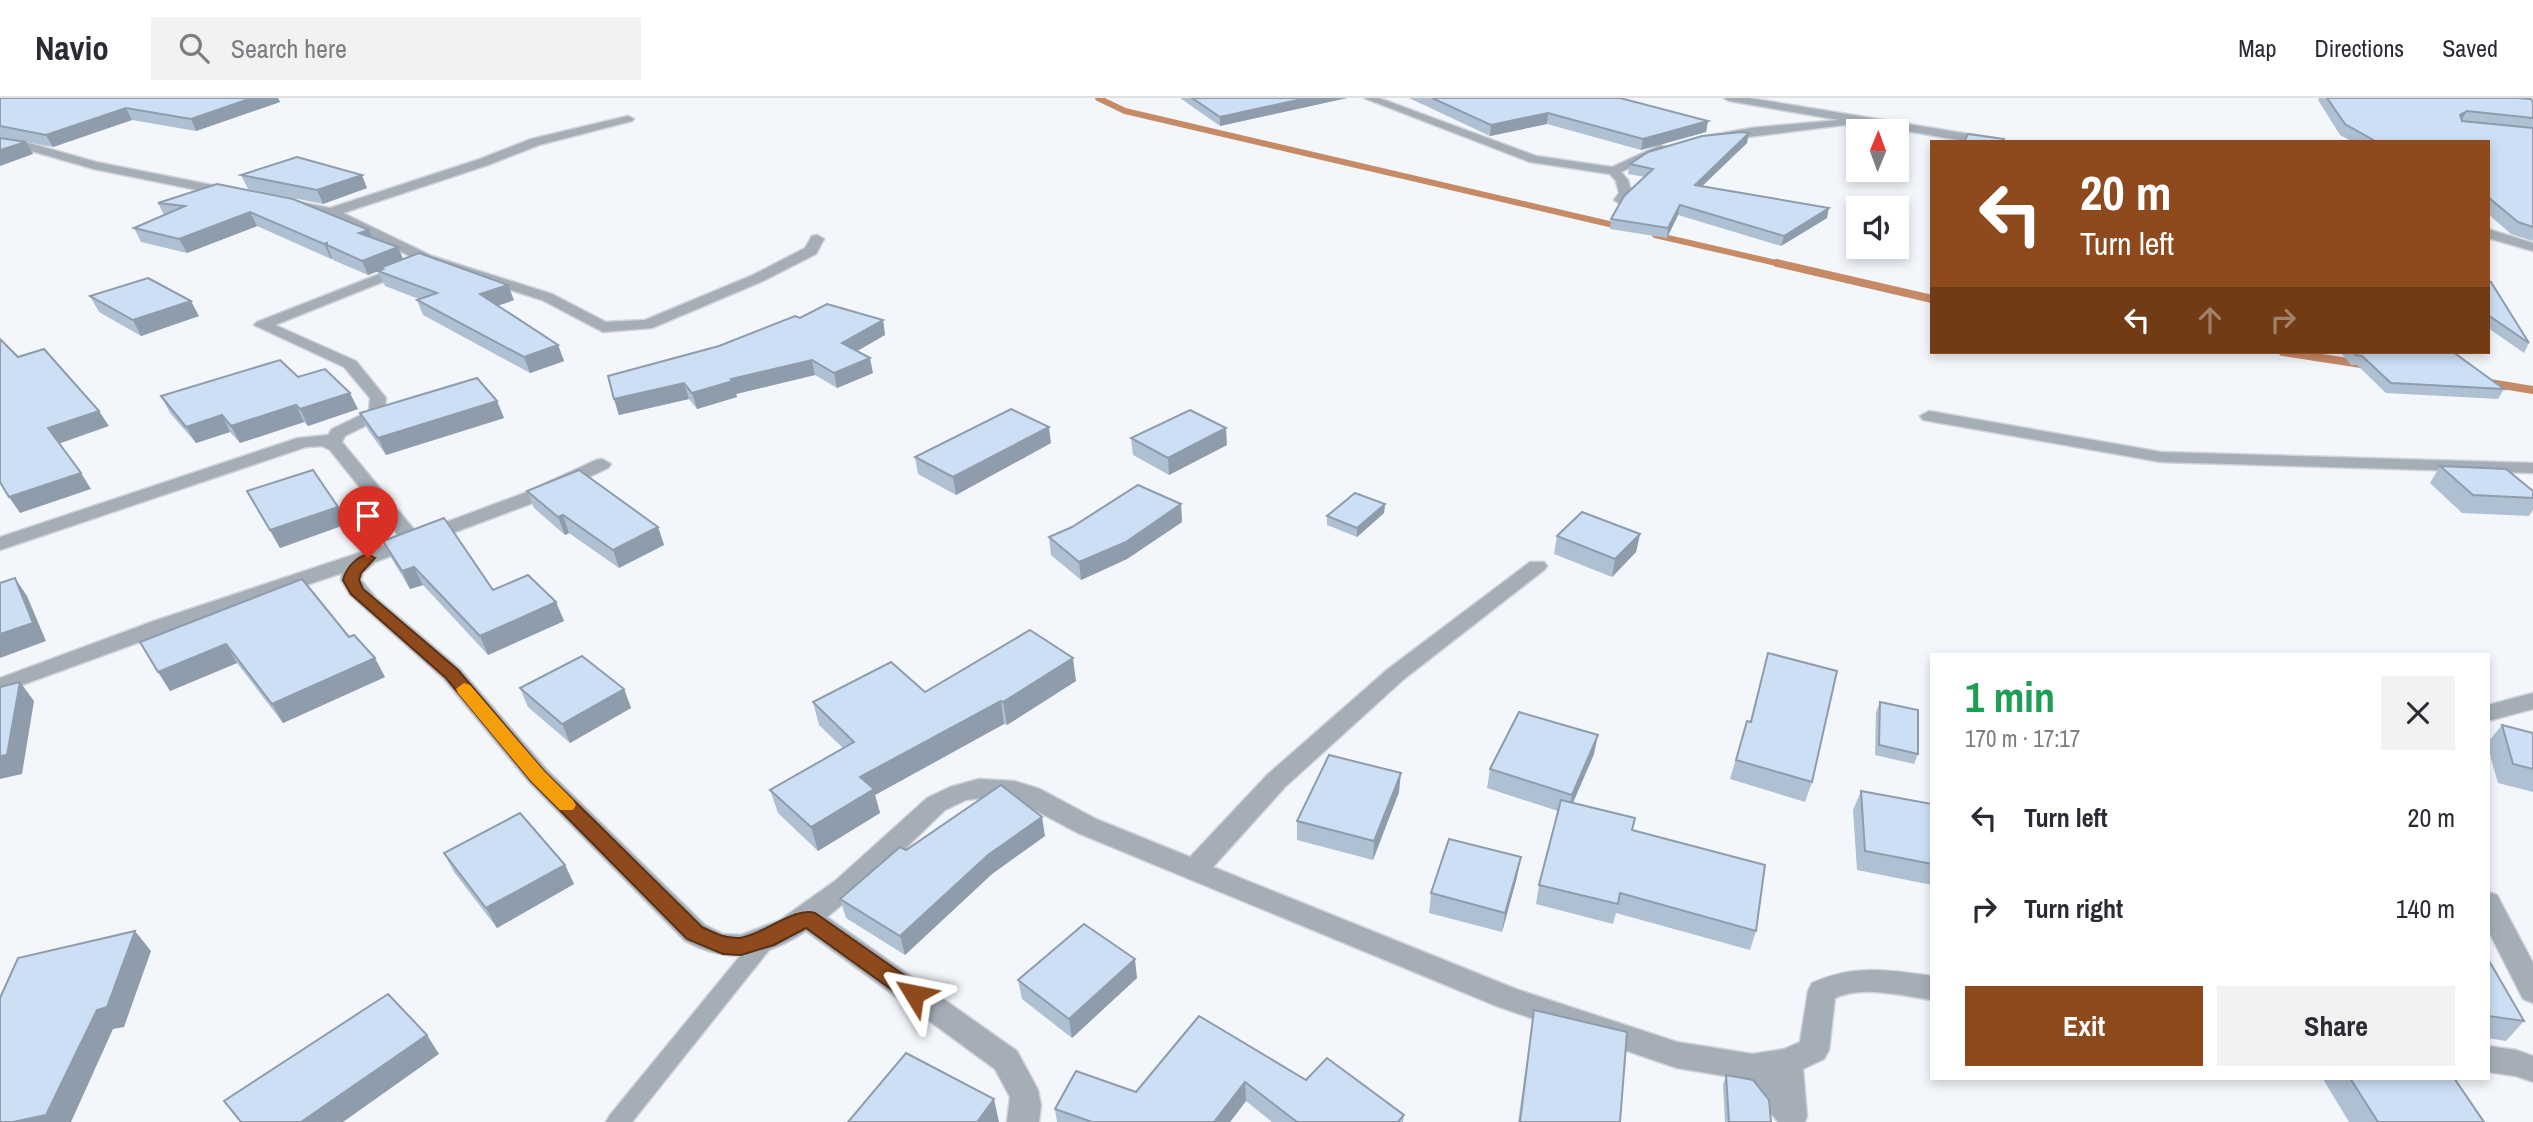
<!DOCTYPE html>
<html lang="en">
<head>
<meta charset="utf-8">
<style>
  :root { --surface:#fff; --page:#f2f2f3; --text:#2b2b33; --muted:#7c7c81; --line:#e1e1e2; --accent:#8e4a1c }
  body { margin:0; font-family:"Archivo Narrow",sans-serif; background:var(--page); color:var(--text); height:100vh; display:flex; flex-direction:column; font-size:26px; white-space:nowrap }
  * { box-sizing:border-box; margin:0 }
  p { font-size:23px; color:var(--muted) }
  .icon { flex:none; width:38px; height:38px; fill:none; stroke:currentColor; stroke-width:2; stroke-linecap:round; stroke-linejoin:round }
  .map { position:relative; flex:1; overflow:hidden }
  .panel { position:absolute; left:1930px; top:555px; width:560px; height:427px; display:flex; flex-direction:column; background:var(--surface); border-radius:0px; box-shadow:0 4px 10px #0003 }
  .panel>* { flex:none }
  .top-card { position:absolute; left:1930px; top:42px; width:560px; height:214px; border-radius:0px; box-shadow:0 4px 10px #0003; background:#8e4a1c; color:#fff; overflow:hidden }
  .needle { width:46px; rotate:1deg }
  .fabs { position:absolute; left:1846px; top:21px; display:grid; gap:14px }
  .fabs a { display:grid; place-items:center; width:63px; height:63px; border-radius:0px; background:var(--surface); box-shadow:0 4px 10px #0003; font-size:35px }
  .pin { position:absolute; display:grid; place-items:center; width:60px; height:60px; color:#fff; margin:-72px -30px; border-radius:50% 50% 50% 0; rotate:-45deg; box-shadow:0 0 7px #0007 }
  .pin .icon { rotate:45deg }
  .me { position:absolute; width:77px; margin:-38px; rotate:305deg; stroke-linejoin:round; filter:drop-shadow(0 0 5px #0008) }
  .turn { display:flex; align-items:center; gap:24px; height:147px; padding:0 35px; font-size:32px }
  .turn .icon { width:91px; height:91px; stroke-width:2.5 }
  .turn b { display:block; font-size:49px; line-height:60px }
  .lanes { display:flex; align-items:center; height:66px; padding:0 35px; background:#0003; justify-content:center; gap:35px; direction:ltr }
  .lanes .off { opacity:.35 }
  .round { display:grid; place-items:center; flex:none; width:74px; height:74px; border-radius:0px; background:var(--page) }
  .overview { display:flex; align-items:center; justify-content:space-between; height:119px; padding:0 35px }
  h1 { font-size:42px; font-weight:800; line-height:52px; color:#1e9e55 }
  .action { display:flex; gap:14px; margin-top:auto; padding:14px 35px }
  .action a { flex:1; height:80px; border-radius:0px; background:var(--accent); color:#fff; font-size:28px; font-weight:800; line-height:80px; text-align:center }
  .action a+a { background:var(--page); color:var(--text) }
  ul { padding:0; list-style:none }
  li { display:flex; align-items:center; gap:21px; height:91px; padding:0 35px }
  li div { flex:1 }
  li b { display:block; font-size:26px }
  li em { font-style:normal }
  header { display:flex; align-items:center; gap:42px; box-sizing:border-box; height:98px; padding:0 35px; background:var(--surface); border-bottom:2px solid var(--line) }
  header strong { font-size:33px }
  nav { display:flex; gap:38px; margin-inline-start:auto; font-size:24px }
  .search { width:490px; height:63px; background:var(--page); display:flex; align-items:center; gap:18px; box-sizing:border-box; padding:0 24px; border-radius:0px; color:var(--muted); font-size:26px }
  .map>svg:first-child { display:block }
  .lines { fill:none; stroke-linecap:round; stroke-linejoin:round }
  .stream-far1 { stroke:#c78a66; stroke-width:6 }
  .stream { stroke:#c78a66; stroke-width:8 }
  .service-casing { stroke:#d0d3d9; stroke-width:3 }
  .minor-casing { stroke:#d0d3d9; stroke-width:3 }
  .service { fill:#a5adb7; fill-rule:evenodd }
  .minor { fill:#a5adb7; fill-rule:evenodd }
  .wall { fill:#afc0d3 }
  .shaded-wall { fill:#8f9cac }
  .building { fill:#ccdff5; stroke:#8f9cac; stroke-width:2 }
  .route { fill:#8e4a1c; stroke:#5c3012; stroke-width:2 }
  .slow { fill:#f59e0b }
</style>
</head>
<body>
<header>
<strong>Navio</strong>
<div class="search"><svg class="icon" aria-label="search" viewBox="0 0 24 24"><circle cx="10" cy="10" r="6"/><path d="M15 15l6 6"/></svg>Search here</div>
<nav><a>Map</a><a>Directions</a><a>Saved</a></nav>
</header>
<div class="map">
<svg width="2533" height="1024" viewBox="0 0 2533 1024">
  <rect width="100%" height="100%" fill="#f3f6fb"/>
  <g class="lines">
    <g class="stream-far1">
      <polyline points="1098,0 1125,13 1622,129"/>
      <polyline points="1655,137 1785,167"/>
    </g>
    <g class="stream">
      <polyline points="1777,165 1932,201"/>
      <polyline points="2283,254 2361,266"/>
      <polyline points="2484,284 2533,292"/>
    </g>
    <g class="service-casing">
      <polygon id="service" points="766,833 773,835 776,841 773,847 632,1024 606,1024 610,1017 759,835"/>
    </g>
    <g class="minor-casing">
      <g id="minor">
        <polygon points="1364,0 1379,0 1536,58 1612,69 1660,47 1670,50 1621,74 1628,82 1632,96 1620,106 1614,102 1619,95 1616,83 1610,76 1530,64"/>
        <polygon points="1724,0 1749,0 1993,40 1999,44 1970,44 1860,25 1716,43 1710,39 1712,37 1751,30 1839,22 1729,3"/>
        <polygon points="628,18 634,21 632,23 539,47 488,67 343,115 432,158 552,196 606,224 645,222 753,177 805,150 812,138 817,137 824,141 816,156 763,183 652,230 603,234 542,202 422,164 327,117 289,110 287,107 294,103 330,110 480,61 531,41"/>
        <polygon points="0,41 29,45 96,64 232,91 238,95 232,99 94,71 28,52 0,49"/>
        <polygon points="2488,131 2533,145 2533,153 2488,140"/>
        <path d="M405,166L412,170L410,173L275,227L356,263L386,300L383,319L345,338L342,344L417,435L527,394L596,362L602,361L611,366L608,370L541,402L375,464L363,475L361,482L376,500L460,571L547,672L705,827L723,836L741,837L780,822L835,783L927,700L950,689L979,681L1014,683L1040,691L1096,721L1190,759L1267,677L1388,571L1530,464H1544L1547,468L1544,472L1404,581L1285,689L1213,769L1516,891L1677,944L1753,956L1784,951L1800,944L1808,893L1812,885C1855,866 1887,872 1932,878V902C1902,898 1865,887 1835,900L1829,952L1824,961L1803,971L1807,1018L1805,1024H1778L1744,981L1677,970L1499,909L1078,735L1012,700L997,698L966,702L945,712L880,775L827,819L1017,953L1038,992L1041,1007L1039,1024H1007L1010,999L995,971L806,833C765,860 729,867 685,843L529,684L444,581L350,497L341,482L342,475L170,533L0,595V580L154,523L401,441L330,352L322,348L306,349L0,452V439L298,340L328,337L332,331L369,313L370,300L344,269L254,227L257,224Z"/>
        <polygon points="1929,313 2161,354 2533,365 2533,375 2161,364 1923,322 1920,318"/>
        <polygon points="2533,595 2533,611 2488,623 2488,607"/>
        <polygon points="2488,794 2497,797 2533,865 2533,905 2523,901 2488,832"/>
        <polygon points="2488,948 2516,952 2533,958 2533,984 2516,978 2488,974"/>
      </g>
    </g>
    <use href="#service" class="service"/>
    <use href="#minor" class="minor"/>
  </g>
  <g class="wall">
    <polygon points="0,0 278,0 280,4 196,33 132,22 53,49 0,39"/>
    <polygon points="1180,0 1347,0 1220,28"/>
    <polygon points="1409,0 1620,0 1708,23 1706,34 1641,52 1547,26 1490,38"/>
    <polygon points="2319,0 2533,4 2533,143 2511,136 2488,116 2488,44 2353,44 2340,37 2318,2"/>
    <polygon points="1747,45 1702,88 1827,120 1781,148 1678,117 1667,140 1610,131 1611,121 1645,79 1628,76 1630,66"/>
    <polygon points="241,77 367,90 323,106 248,91"/>
    <polygon points="217,86 372,140 403,161 514,202 497,208 558,247 564,263 530,275 423,217 417,202 419,201 385,188 378,173 381,172 368,177 333,162 332,160 331,161 257,128 187,155 141,144 134,130 164,117 158,105"/>
    <polygon points="2488,183 2529,245 2524,255 2488,230"/>
    <polygon points="90,198 199,218 141,238 99,214"/>
    <polygon points="800,220 883,222 885,237 857,253 873,275 837,290 815,277 736,296 737,299 697,311 689,301 619,317 614,301"/>
    <polygon points="2340,254 2453,254 2504,291 2498,301 2386,295 2357,267 2351,267"/>
    <polygon points="298,279 358,311 308,328 304,324 240,345 230,334 196,345 170,315 161,298"/>
    <polygon points="497,303 504,320 386,357 368,332 360,315"/>
    <polygon points="1131,340 1227,347 1169,377 1133,357"/>
    <polygon points="1051,345 956,397 918,376 915,359"/>
    <polygon points="2440,368 2533,393 2533,412 2529,418 2462,415 2430,385"/>
    <polygon points="247,393 338,409 347,426 280,450"/>
    <polygon points="527,393 658,429 664,447 619,470 569,435 565,437 534,410"/>
    <polygon points="1181,406 1182,424 1127,461 1081,482 1051,457 1049,439"/>
    <polygon points="1385,406 1384,415 1357,439 1327,427 1327,418"/>
    <polygon points="1640,436 1636,454 1612,479 1554,456 1557,438"/>
    <polygon points="383,443 493,492 556,504 564,523 488,557 423,487 410,491 392,461"/>
    <polygon points="349,539 385,579 283,625 237,565 170,593 140,544"/>
    <polygon points="1768,555 1812,684 1805,704 1730,681 1747,623 1750,624"/>
    <polygon points="1076,583 1007,627 1004,626 875,697 880,715 818,753 778,715 770,692 843,650 819,627 813,604"/>
    <polygon points="520,590 624,591 631,610 570,645 528,609"/>
    <polygon points="1880,604 1918,656 1914,666 1875,657 1876,614"/>
    <polygon points="2502,627 2533,635 2533,694 2498,685 2488,650 2488,644"/>
    <polygon points="1594,656 1573,705 1632,732 1756,833 1750,852 1616,815 1613,826 1536,806 1539,787 1558,713 1487,690 1490,671"/>
    <polygon points="1861,693 1932,706 1932,787 1857,772 1853,712"/>
    <polygon points="1399,694 1373,762 1297,742 1297,723"/>
    <polygon points="1045,738 992,776 905,857 846,820 840,801 906,752"/>
    <polygon points="444,755 565,767 574,786 497,830 454,774"/>
    <polygon points="1517,779 1502,834 1429,815 1431,795"/>
    <polygon points="2488,861 2524,923 2506,943 2488,940"/>
    <polygon points="1137,880 1072,940 1022,901 1018,882"/>
    <polygon points="1534,912 1620,1024 1518,1024 1531,932"/>
    <polygon points="1199,918 1306,982 1404,1017 1403,1024 1272,1024 1246,1003 1230,1024 1057,1024 1055,1011 1136,994"/>
    <polygon points="1726,977 1771,1024 1725,1024 1723,987"/>
    <polygon points="2324,980 2454,980 2484,1024 2349,1024 2323,981"/>
  </g>
  <g class="shaded-wall">
    <polygon points="252,0 278,0 280,4 196,33 191,21"/>
    <polygon points="1307,0 1347,0 1220,28 1220,19"/>
    <polygon points="126,10 132,22 53,49 46,37"/>
    <polygon points="2467,13 2461,23 2460,17"/>
    <polygon points="1548,15 1547,26 1490,38 1491,27"/>
    <polygon points="1708,23 1706,34 1641,52 1643,41"/>
    <polygon points="1749,35 1747,45 1693,97 1695,87"/>
    <polygon points="26,44 33,56 0,68 0,52"/>
    <polygon points="362,77 367,90 323,106 317,92"/>
    <polygon points="1680,107 1678,117 1667,140 1668,130"/>
    <polygon points="1829,110 1827,120 1781,148 1784,138"/>
    <polygon points="250,114 257,128 187,155 179,141"/>
    <polygon points="369,132 375,145 359,135"/>
    <polygon points="327,145 327,147 332,160 331,161 324,146"/>
    <polygon points="398,149 404,163 380,170 381,172 368,177 362,163"/>
    <polygon points="508,187 514,202 486,212 480,196"/>
    <polygon points="191,203 199,218 141,238 133,222"/>
    <polygon points="883,222 885,237 845,260 842,245"/>
    <polygon points="558,247 564,263 530,275 524,259"/>
    <polygon points="870,260 873,275 837,290 834,275"/>
    <polygon points="812,262 815,277 736,296 737,299 697,311 692,295 731,281"/>
    <polygon points="684,285 689,301 619,317 614,301"/>
    <polygon points="350,295 358,311 308,328 300,311"/>
    <polygon points="497,303 504,320 386,357 378,340"/>
    <polygon points="296,307 304,324 240,345 231,328"/>
    <polygon points="99,313 109,328 58,346 48,330"/>
    <polygon points="222,317 230,334 196,345 186,329"/>
    <polygon points="1049,329 1051,345 956,397 953,379"/>
    <polygon points="1226,330 1227,347 1169,377 1168,360"/>
    <polygon points="81,375 91,391 20,415 9,399"/>
    <polygon points="1181,406 1182,424 1127,461 1081,482 1079,464"/>
    <polygon points="1385,406 1384,415 1357,439 1357,430"/>
    <polygon points="338,409 347,426 280,450 270,432"/>
    <polygon points="563,417 569,435 565,437 558,419"/>
    <polygon points="658,429 664,447 619,470 613,452"/>
    <polygon points="1640,436 1636,454 1612,479 1615,461"/>
    <polygon points="414,469 423,487 410,491 402,473"/>
    <polygon points="15,480 27,498 46,543 0,560 0,536"/>
    <polygon points="556,504 564,523 488,557 480,538"/>
    <polygon points="226,546 237,565 170,593 158,574"/>
    <polygon points="375,560 385,579 283,625 272,606"/>
    <polygon points="1073,560 1076,583 1007,627 1003,604"/>
    <polygon points="20,584 34,603 22,676 0,681 0,658"/>
    <polygon points="624,591 631,610 570,645 562,626"/>
    <polygon points="1001,603 1004,626 875,697 880,715 818,753 811,729 860,679"/>
    <polygon points="1598,637 1594,656 1568,716 1572,697"/>
    <polygon points="1401,675 1399,694 1373,762 1374,743"/>
    <polygon points="1042,719 1045,738 992,776 905,857 900,838 988,757"/>
    <polygon points="1521,759 1517,779 1502,834 1505,815"/>
    <polygon points="565,767 574,786 497,830 486,810"/>
    <polygon points="135,833 151,853 124,929 113,931 71,1024 13,1024"/>
    <polygon points="1135,861 1137,880 1072,940 1069,921"/>
    <polygon points="427,937 439,956 343,1024 301,1024"/>
    <polygon points="1245,984 1246,1003 1230,1024 1214,1024"/>
    <polygon points="994,1001 999,1024 977,1024"/>
  </g>
  <g class="building">
    <polygon points="0,0 252,0 191,21 126,10 46,37 0,28"/>
    <polygon points="1192,0 1307,0 1220,19"/>
    <polygon points="1432,0 1620,0 1708,23 1643,41 1548,15 1491,27"/>
    <polygon points="2327,0 2517,0 2531,1 2533,4 2533,20 2467,13 2460,17 2462,23 2533,30 2533,129 2518,124 2488,99 2488,44 2377,44 2345,26"/>
    <polygon points="1742,34 1749,35 1695,87 1829,110 1784,138 1680,107 1668,130 1611,121 1624,98 1653,71 1630,66 1648,54 1702,38"/>
    <polygon points="1968,36 2004,41 2003,44 1964,44"/>
    <polygon points="0,40 26,44 0,52"/>
    <polygon points="297,59 362,77 317,92 241,77"/>
    <polygon points="217,86 293,101 369,132 359,135 398,149 362,163 327,147 327,145 324,146 250,114 179,141 134,130 185,108 158,105"/>
    <polygon points="419,155 508,187 480,196 558,247 524,259 417,202 437,195 378,173 383,171 380,170"/>
    <polygon points="148,180 191,203 133,222 90,198"/>
    <polygon points="2488,183 2491,184 2529,245 2488,217"/>
    <polygon points="827,206 883,222 842,245 870,260 834,275 812,262 731,281 733,283 692,295 684,285 614,301 608,278 719,248 795,218 800,220"/>
    <polygon points="0,241 18,259 44,251 99,313 48,330 81,375 9,399 0,384"/>
    <polygon points="2353,254 2453,254 2504,291 2391,285 2362,258 2356,257"/>
    <polygon points="280,262 298,279 325,271 350,295 300,311 296,307 231,328 222,317 186,329 161,298"/>
    <polygon points="477,280 497,303 378,340 360,315"/>
    <polygon points="1011,311 1049,329 953,379 915,359"/>
    <polygon points="1190,312 1226,330 1168,360 1131,340"/>
    <polygon points="2440,368 2506,371 2533,393 2533,400 2473,397"/>
    <polygon points="313,372 338,409 270,432 247,393"/>
    <polygon points="579,372 658,429 613,452 563,417 558,419 527,393"/>
    <polygon points="1138,387 1181,406 1126,444 1079,464 1049,439 1072,429"/>
    <polygon points="1355,395 1385,406 1357,430 1327,418"/>
    <polygon points="1582,414 1640,436 1615,461 1557,438"/>
    <polygon points="444,420 493,492 528,477 556,504 480,538 414,469 402,473 383,443"/>
    <polygon points="15,480 33,525 0,536 0,485"/>
    <polygon points="302,481 349,539 354,537 375,560 272,606 226,546 158,574 140,544"/>
    <polygon points="1030,532 1073,560 1003,604 1001,603 860,679 874,691 811,729 770,692 854,644 813,604 891,564 925,594"/>
    <polygon points="1768,555 1837,573 1812,684 1736,662 1747,623 1751,624"/>
    <polygon points="582,558 624,591 562,626 520,590"/>
    <polygon points="20,584 7,657 0,658 0,589"/>
    <polygon points="1880,604 1918,612 1918,656 1879,647"/>
    <polygon points="1519,614 1598,637 1572,697 1490,671"/>
    <polygon points="2502,627 2533,635 2533,671 2513,666"/>
    <polygon points="1329,657 1401,675 1374,743 1297,723"/>
    <polygon points="1001,687 1042,719 988,757 900,838 840,801 900,749 906,752"/>
    <polygon points="1861,693 1932,706 1932,766 1865,753"/>
    <polygon points="1561,702 1635,720 1632,732 1765,767 1756,833 1620,795 1618,806 1539,787"/>
    <polygon points="520,715 565,767 486,810 444,755"/>
    <polygon points="1449,741 1521,759 1505,815 1431,795"/>
    <polygon points="1084,826 1135,861 1069,921 1018,882"/>
    <polygon points="135,833 107,909 97,912 46,1017 13,1024 0,1024 0,900 18,860"/>
    <polygon points="2488,861 2524,923 2488,918"/>
    <polygon points="388,896 427,937 301,1024 241,1024 224,1003"/>
    <polygon points="1534,912 1627,934 1620,1024 1520,1024"/>
    <polygon points="1199,918 1306,982 1327,960 1404,1017 1398,1024 1297,1024 1245,984 1214,1024 1092,1024 1055,1011 1076,973 1136,994"/>
    <polygon points="906,955 994,1001 977,1024 848,1024"/>
    <polygon points="1726,977 1753,982 1769,1002 1771,1024 1729,1024"/>
    <polygon points="2350,980 2454,980 2484,1024 2378,1024"/>
  </g>
  <path class="route" d="M368,456L375,460L361,475L359,482L363,491L458,572L544,673L702,829C714,835 726,841 740,840C763,837 795,808 815,815L921,889L925,896L921,902L914,905L906,902L806,830L774,847L741,857L723,856L687,841L531,683L446,580L351,496L343,482C346,470 356,459 368,456Z"/>
  <polygon class="slow" points="464,585 470,587 544,673 573,702 576,707 573,712 560,712 531,683 458,595 456,591"/>
</svg>
<div class="fabs">
<a><svg class="needle" viewBox="-14 -14 28 28"><path d="M0-13l5 13h-10z" fill="#e53935"/><path d="M0 13l5-13h-10z" fill="#7c7c81"/></svg></a>
<a><svg class="icon" aria-label="sound" viewBox="0 0 24 24"><path d="M4 9h4l5-4v14l-5-4H4zM17 9q2 3 0 6"/></svg></a>
</div>
<div class="pin" style="left:368px;top:460px;background:#d93025"><svg class="icon" aria-label="arrive" viewBox="0 0 24 24"><path d="M6 21V4h12l-3 4 3 4H6"/></svg></div>
<svg class="me" style="left:914px;top:896px" viewBox="-20 -20 40 40"><path d="M0-17L14 15 0 8-14 15z" fill="#8e4a1c" stroke="#fff" stroke-width="4"/></svg>
<div class="top-card">
<div class="turn"><svg class="icon" aria-label="left" viewBox="0 0 24 24"><path d="M17 20v-9H6M10 6l-5 5 5 5"/></svg><div><b>20 m</b>Turn left</div></div>
<div class="lanes"><svg class="icon" aria-label="left" viewBox="0 0 24 24"><path d="M17 20v-9H6M10 6l-5 5 5 5"/></svg><svg class="icon off" aria-label="ahead" viewBox="0 0 24 24"><path d="M12 20V5M6 11l6-6 6 6"/></svg><svg class="icon off" aria-label="right" viewBox="0 0 24 24"><path d="M7 20v-9h11M14 6l5 5-5 5"/></svg></div>
</div>
<section class="panel">
<div class="overview"><div><h1>1 min</h1><p>170 m · 17:17</p></div><a class="round"><svg class="icon" aria-label="close" viewBox="0 0 24 24"><path d="M6 6l12 12M18 6L6 18"/></svg></a></div>
<ul>
<li><svg class="icon" aria-label="left" viewBox="0 0 24 24"><path d="M17 20v-9H6M10 6l-5 5 5 5"/></svg><div><b>Turn left</b></div><em>20 m</em></li>
<li><svg class="icon" aria-label="right" viewBox="0 0 24 24"><path d="M7 20v-9h11M14 6l5 5-5 5"/></svg><div><b>Turn right</b></div><em>140 m</em></li>
</ul>
<div class="action"><a>Exit</a><a>Share</a></div>
</section>
</div>
</body>
</html>
